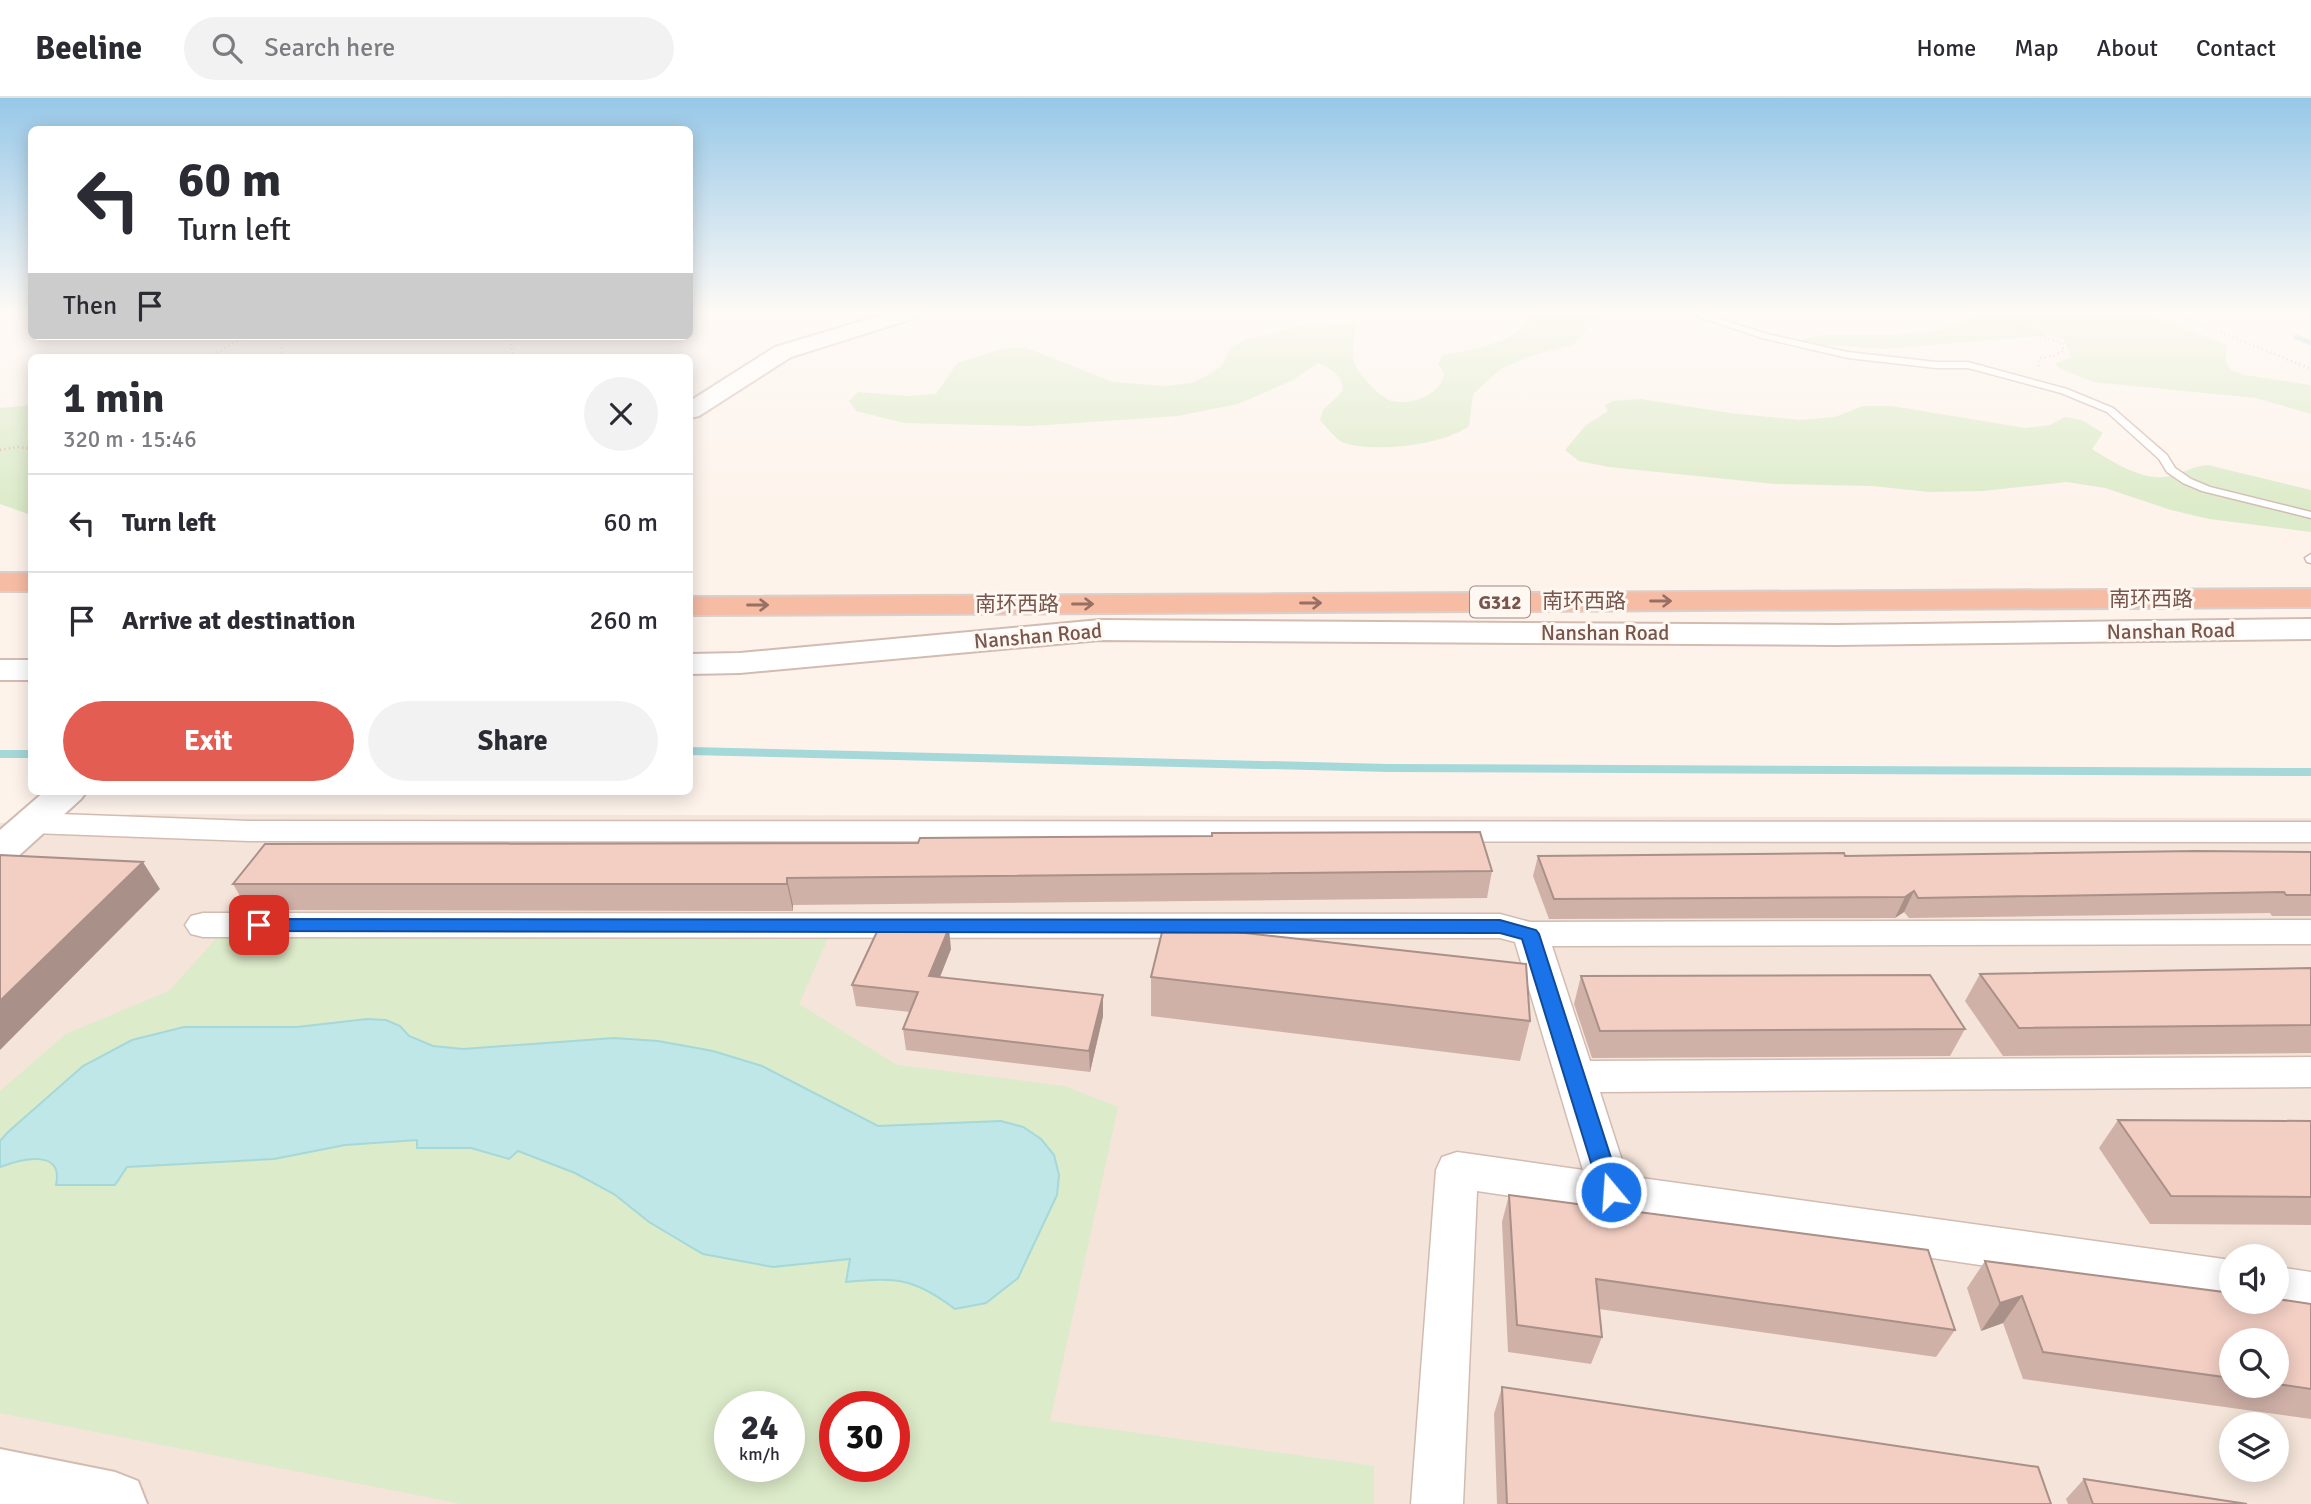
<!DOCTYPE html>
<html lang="en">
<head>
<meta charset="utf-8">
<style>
  :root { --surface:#fff; --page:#f2f2f3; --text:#2b2b33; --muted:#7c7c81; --line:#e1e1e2; --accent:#e45d52 }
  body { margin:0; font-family:Signika,"Noto Sans SC",sans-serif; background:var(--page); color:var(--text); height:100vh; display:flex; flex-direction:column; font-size:26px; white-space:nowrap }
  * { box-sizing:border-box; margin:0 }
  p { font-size:23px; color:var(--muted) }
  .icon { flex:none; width:38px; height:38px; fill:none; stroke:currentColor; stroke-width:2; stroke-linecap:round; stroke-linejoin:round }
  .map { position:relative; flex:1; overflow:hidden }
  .drawer { position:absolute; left:28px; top:256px; width:665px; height:441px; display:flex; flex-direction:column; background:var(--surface); border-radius:10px; box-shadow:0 4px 18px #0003 }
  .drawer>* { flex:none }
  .top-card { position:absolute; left:28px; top:28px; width:665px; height:214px; border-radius:10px; box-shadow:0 4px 18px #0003; background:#fff; color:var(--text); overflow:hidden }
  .buttons { position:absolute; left:2219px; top:1146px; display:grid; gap:14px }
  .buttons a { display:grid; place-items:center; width:70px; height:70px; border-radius:50%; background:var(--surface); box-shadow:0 4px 18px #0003; font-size:35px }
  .speed { position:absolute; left:714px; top:1293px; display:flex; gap:14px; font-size:35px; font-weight:700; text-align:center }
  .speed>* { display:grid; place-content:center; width:91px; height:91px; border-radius:50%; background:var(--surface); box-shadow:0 4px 18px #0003; line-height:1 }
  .speed small { font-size:18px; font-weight:400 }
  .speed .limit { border:10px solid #d22; background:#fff; color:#111 }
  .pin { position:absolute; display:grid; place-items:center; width:60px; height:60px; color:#fff; margin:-30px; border-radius:14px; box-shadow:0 4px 10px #0006 }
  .me { position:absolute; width:77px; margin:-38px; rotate:342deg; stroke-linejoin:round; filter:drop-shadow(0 0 5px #0008) }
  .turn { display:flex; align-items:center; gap:24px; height:147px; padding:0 35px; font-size:32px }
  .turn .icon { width:91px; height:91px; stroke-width:2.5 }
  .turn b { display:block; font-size:49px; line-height:60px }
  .then { display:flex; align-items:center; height:66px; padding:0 35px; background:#0003; gap:14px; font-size:26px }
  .round { display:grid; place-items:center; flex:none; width:74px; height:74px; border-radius:37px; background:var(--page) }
  .head { display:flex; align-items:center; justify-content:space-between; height:119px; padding:0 35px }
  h1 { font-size:42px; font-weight:700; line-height:52px }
  .cta { display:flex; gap:14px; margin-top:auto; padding:14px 35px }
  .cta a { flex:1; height:80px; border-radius:42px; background:var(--accent); color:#fff; font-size:28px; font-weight:700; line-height:80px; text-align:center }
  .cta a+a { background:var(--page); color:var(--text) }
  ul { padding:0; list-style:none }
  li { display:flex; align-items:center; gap:21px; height:98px; padding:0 35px; border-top:2px solid var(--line) }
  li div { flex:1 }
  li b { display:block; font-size:26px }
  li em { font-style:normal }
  header { display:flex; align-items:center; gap:42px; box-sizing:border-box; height:98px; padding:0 35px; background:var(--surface); border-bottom:2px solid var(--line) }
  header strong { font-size:33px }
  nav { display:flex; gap:38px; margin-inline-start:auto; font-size:24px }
  .search { width:490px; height:63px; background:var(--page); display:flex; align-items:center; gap:18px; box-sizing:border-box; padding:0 24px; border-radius:38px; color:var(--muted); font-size:26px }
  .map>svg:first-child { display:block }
  .residential { fill:#f4e4d9; fill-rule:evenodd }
  .green { fill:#dcebc9; fill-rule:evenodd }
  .water { fill:#bfe7e7; stroke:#a5d8d9; stroke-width:2 }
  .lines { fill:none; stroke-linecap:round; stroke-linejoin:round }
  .stream-far1 { stroke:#a5d8d9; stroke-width:5 }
  .stream { stroke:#a5d8d9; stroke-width:8 }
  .service-casing { stroke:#d2bcb2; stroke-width:3 }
  .minor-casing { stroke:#d2bcb2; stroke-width:3 }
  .tertiary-casing { stroke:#d2bcb2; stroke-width:4 }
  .trunk-casing { stroke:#d9d0cd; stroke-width:4 }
  .path { stroke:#d8b1a5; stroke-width:2.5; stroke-dasharray:1 3.5; stroke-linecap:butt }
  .service { fill:#fff; fill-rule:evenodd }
  .minor { fill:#fff; fill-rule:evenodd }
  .tertiary { fill:#fff; fill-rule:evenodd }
  .trunk { fill:#f7bca4; fill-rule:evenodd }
  .wall { fill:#d0b1a8; fill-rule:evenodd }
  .shaded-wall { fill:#a99088 }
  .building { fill:#f2cec3; stroke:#a99088; stroke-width:2 }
  .oneway { stroke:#987063 }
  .route { fill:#1a73e8; stroke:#114b97; stroke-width:2 }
  .labels { text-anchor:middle; stroke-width:6; stroke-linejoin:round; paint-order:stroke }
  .shield { fill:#fff8f2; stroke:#a0877e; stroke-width:2 }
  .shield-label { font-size:19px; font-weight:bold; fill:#78564d }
  .street-label { font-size:21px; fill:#78564d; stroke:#fff8f2 }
</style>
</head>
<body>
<header>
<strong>Beeline</strong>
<div class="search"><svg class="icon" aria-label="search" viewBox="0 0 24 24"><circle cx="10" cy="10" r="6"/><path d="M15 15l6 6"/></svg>Search here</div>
<nav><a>Home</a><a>Map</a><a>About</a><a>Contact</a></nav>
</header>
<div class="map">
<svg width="2311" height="1406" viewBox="0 0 2311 1406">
  <rect width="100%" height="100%" fill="#fdf3eb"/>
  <path class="residential" d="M134,716L2311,720V1406H0V725ZM2231,1158H2277V1204H2231ZM2231,1242H2277V1288H2231ZM730,1309H789V1368H730ZM835,1309H894V1368H835ZM2231,1326H2277V1372H2231Z"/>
  <g class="green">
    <path d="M1534,214H1616L1594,224L1573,247L1533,257L1502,270L1473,296L1469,328C1443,347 1376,355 1344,345C1336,342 1327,329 1320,322L1323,312L1343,293C1342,276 1332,271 1318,265L1293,282L1238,306L1178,318L1031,328L904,325L856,313L849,303L858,294L909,298L936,296L957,265L1001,251L1024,249L1113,284L1166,288L1191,285L1208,277L1222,268L1230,250L1245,242L1306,227L1355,226C1355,237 1351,254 1354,264C1358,276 1380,300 1392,303C1412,308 1442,296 1444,275L1438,266L1442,257C1472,252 1520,245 1534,214Z"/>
    <polygon points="1992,214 2140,214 2228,247 2225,263 2231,272 2244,277 2311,287 2311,316 2256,300 2093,284 2057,269 2056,265 2071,259 2063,240 2048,237 1883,251 1811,246 1801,242 1820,237 1899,237 1939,232"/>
    <path d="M1641,301L1730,315L1800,322L1835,319L1863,308H1892L2025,330L2050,327L2065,319L2082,322L2103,335L2092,351C2111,363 2141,382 2165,379C2180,377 2192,368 2208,367L2311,392V434L2209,421L2171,412L2105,390L2067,384L1983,393L1929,394L1873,388L1775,386L1609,369L1579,363L1565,352L1586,327L1608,313L1605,307L1612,303Z"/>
    <polygon points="31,307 32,307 31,417 0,406 0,310"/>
    <path d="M223,833L829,838L799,906L897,967L1064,988L1118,1009L1050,1323L1374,1368V1406H462L0,1315V993L66,936L169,893ZM730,1309H789V1368H730ZM835,1309H894V1368H835Z"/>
  </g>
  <path class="water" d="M367,921L386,922L400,928L409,938L433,948L463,951L614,940L658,943L713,953L762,968L878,1028L1001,1023L1023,1029L1041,1041L1054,1057L1059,1077L1057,1097L1018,1180L986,1205L955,1211C914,1180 897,1179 846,1184L850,1161L773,1169L703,1156L649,1124L614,1096L575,1075L518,1053L509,1061L471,1050H417V1042L345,1047L274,1061L127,1069L115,1087H56C64,1050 21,1061 0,1069V1043L8,1034L83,968L132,942L184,929H297Z"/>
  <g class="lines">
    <polyline class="stream-far1" points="2296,239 2311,245"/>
    <g class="stream">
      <polyline points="690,653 1389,670 2311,674"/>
      <polyline points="0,656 32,656"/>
    </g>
    <g class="service-casing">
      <g id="service">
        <polygon points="1685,214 1697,214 1767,236 1848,254 1936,264 1968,264 2067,291 2113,310 2167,357 2175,370 2191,381 2210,389 2311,414 2311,420 2202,393 2183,385 2167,374 2159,361 2107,314 2061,295 1968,270 1936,270 1848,260 1762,240"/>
        <polygon points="2311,456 2311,465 2307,464 2305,460"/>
      </g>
    </g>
    <g class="minor-casing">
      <g id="minor">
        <polygon points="32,715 249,723 2311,724 2311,744 249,743 32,735 21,732 16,725 21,718"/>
        <polygon points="203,815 1500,816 1530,824 2311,822 2311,846 1552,848 1590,963 2311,959 2311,989 1600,994 1627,1078 2231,1162 2231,1204 1477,1093 1463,1406 1411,1406 1436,1072 1442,1059 1457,1054 1583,1072 1515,844 1500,840 203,839 191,836 185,827 191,818"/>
        <polygon points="2277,1169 2311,1174 2311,1216 2277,1211 2261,1205 2277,1204"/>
      </g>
    </g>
    <g class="tertiary-casing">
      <g id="tertiary">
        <polygon points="893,214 924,214 921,218 791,259 699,318 690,320 690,303 775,249"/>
        <polygon points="2311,521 2311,541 1836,547 1100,542 740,575 690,576 690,556 740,555 1100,522 1836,527"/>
        <rect x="0" y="562" width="32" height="20"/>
        <polygon points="45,693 87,693 81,701 14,762 0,766 0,732"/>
        <polygon points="0,1351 115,1374 138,1383 147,1406 0,1406"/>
      </g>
    </g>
    <g class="trunk-casing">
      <g id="trunk">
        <rect x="0" y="475" width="32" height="18"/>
        <polygon points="2311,491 2311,509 690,517 690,499"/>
      </g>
    </g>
    <g class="path">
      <polyline points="2026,214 1990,218 2061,245 2064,252 2054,258 2040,260 2038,271"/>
      <polyline points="2170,214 2311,271"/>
      <polyline points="502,238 509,240 514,259"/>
      <polyline points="209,259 247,238"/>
      <polyline points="279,259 285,238"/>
      <polyline points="0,352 18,349 32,351"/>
    </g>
    <use href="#service" class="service"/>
    <use href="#minor" class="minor"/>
    <use href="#tertiary" class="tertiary"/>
    <use href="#trunk" class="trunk"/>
  </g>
  <g class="wall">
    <polygon points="2311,754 2311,818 2272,818 2270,815 1909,820 1904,814 1895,820 1549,821 1533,778 1538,758 1845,758"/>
    <polygon points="1492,773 1487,800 793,807 793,813 248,812 233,786"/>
    <polygon points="951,851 940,879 1103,897 1103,918 1090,974 906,952 903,931 910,914 856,908 852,887"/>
    <polygon points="2311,870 2311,955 2003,958 1965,903 1980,876"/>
    <polygon points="1581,878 1965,931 1950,958 1592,960 1574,906"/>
    <polygon points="1151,879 1530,923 1520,963 1151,918"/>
    <polygon points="2118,1022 2311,1023 2311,1127 2150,1126 2099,1050"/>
    <polygon points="1509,1097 1955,1232 1936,1259 1599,1211 1602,1239 1591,1266 1508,1254 1502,1124"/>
    <path d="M1985,1163L2311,1206V1321L2023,1281L2003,1225L1981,1233L1967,1190ZM2231,1242H2277V1288H2231Z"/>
    <polygon points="1502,1289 2051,1406 1497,1406 1494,1316"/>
    <polygon points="2084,1381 2247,1406 2068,1406 2066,1401"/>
  </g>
  <g class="shaded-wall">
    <polygon points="143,764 160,791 0,952 0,903"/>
    <polygon points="787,780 793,807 793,813 787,786"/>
    <polygon points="1914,793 1904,814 1895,820 1905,799"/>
    <polygon points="949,830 951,851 932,899 929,878"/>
    <polygon points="1103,897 1103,918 1090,974 1089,953"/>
    <polygon points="2022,1198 2003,1225 1981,1233 2000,1205"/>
  </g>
  <g class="building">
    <polygon points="1480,734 1492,773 787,780 787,786 233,786 265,746 918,745 920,740 1212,738 1212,735"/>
    <polygon points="2196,753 2311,754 2311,797 2286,797 2284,794 1918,800 1914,793 1905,799 1554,801 1538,758 1844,755 1845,758"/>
    <polygon points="0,757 143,764 0,903"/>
    <polygon points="882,823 949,830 929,878 1103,897 1089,953 903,931 918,894 852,887"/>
    <polygon points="1164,826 1526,866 1530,923 1151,879"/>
    <polygon points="2311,870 2311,927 2019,930 1980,876"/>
    <polygon points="1930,877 1965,931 1600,933 1581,878"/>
    <polygon points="2118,1022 2311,1023 2311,1099 2171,1098"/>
    <polygon points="1509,1097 1928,1152 1955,1232 1596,1181 1602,1239 1517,1227"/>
    <polygon points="1985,1163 2231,1195 2231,1204 2277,1204 2277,1201 2311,1206 2311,1291 2277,1286 2277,1242 2231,1242 2231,1280 2043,1254 2022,1198 2000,1205"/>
    <polygon points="1502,1289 2038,1369 2051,1406 1507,1406"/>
    <polygon points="2084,1381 2247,1406 2093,1406"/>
  </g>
  <defs><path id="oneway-shaft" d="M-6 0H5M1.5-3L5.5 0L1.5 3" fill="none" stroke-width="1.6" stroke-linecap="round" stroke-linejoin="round" transform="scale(1.75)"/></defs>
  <g class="oneway">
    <use href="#oneway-shaft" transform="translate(1661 503)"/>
    <use href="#oneway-shaft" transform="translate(1311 505)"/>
    <use href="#oneway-shaft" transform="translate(1083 506)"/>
    <use href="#oneway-shaft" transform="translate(758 507)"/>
  </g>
  <linearGradient id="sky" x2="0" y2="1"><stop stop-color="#97c8e8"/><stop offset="0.52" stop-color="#fefaf6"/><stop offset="1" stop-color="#fefaf6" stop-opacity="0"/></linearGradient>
  <rect width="2311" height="411" fill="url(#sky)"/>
  <polygon class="route" points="259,821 1500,822 1536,832 1539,836 1622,1094 1619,1101 1611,1103 1603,1101 1600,1094 1522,841 1500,835 259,833 250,827"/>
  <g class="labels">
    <rect class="shield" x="1470" y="488.5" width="60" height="31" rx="5"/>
    <g class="shield-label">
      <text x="1500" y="511">G312</text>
    </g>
    <g class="street-label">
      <text x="2151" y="508">南环西路</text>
      <text x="1584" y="510">南环西路</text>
      <text x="1017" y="513">南环西路</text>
      <text transform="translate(2171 533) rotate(-1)" y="7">Nanshan Road</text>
      <text x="1605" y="542">Nanshan Road</text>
      <text transform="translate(1038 538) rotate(-5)" y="7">Nanshan Road</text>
    </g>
  </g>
</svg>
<div class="buttons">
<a><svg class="icon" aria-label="sound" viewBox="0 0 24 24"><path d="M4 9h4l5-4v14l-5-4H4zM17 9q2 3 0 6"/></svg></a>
<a><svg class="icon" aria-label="search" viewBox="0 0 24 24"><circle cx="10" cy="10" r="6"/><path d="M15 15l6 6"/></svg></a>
<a><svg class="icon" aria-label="layers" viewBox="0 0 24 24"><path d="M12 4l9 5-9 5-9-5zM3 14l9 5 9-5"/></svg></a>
</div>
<div class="speed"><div>24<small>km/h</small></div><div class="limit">30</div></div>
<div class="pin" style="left:259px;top:827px;background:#d93025"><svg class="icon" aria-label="arrive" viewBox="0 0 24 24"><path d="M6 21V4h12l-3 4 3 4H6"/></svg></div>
<svg class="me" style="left:1611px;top:1094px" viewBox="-20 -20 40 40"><circle r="17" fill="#1a73e8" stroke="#fff" stroke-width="3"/><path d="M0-11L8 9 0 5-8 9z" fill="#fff"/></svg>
<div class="top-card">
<div class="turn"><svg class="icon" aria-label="left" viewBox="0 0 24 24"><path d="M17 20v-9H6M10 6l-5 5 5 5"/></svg><div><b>60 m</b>Turn left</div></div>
<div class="then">Then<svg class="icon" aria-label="arrive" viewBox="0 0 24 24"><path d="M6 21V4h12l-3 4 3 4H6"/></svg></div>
</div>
<section class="drawer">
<div class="head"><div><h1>1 min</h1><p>320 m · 15:46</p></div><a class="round"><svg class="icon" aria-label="close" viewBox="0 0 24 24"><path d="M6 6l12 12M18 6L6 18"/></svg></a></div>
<ul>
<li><svg class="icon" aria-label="left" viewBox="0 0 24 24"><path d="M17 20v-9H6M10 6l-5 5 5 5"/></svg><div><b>Turn left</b></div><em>60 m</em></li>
<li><svg class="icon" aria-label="arrive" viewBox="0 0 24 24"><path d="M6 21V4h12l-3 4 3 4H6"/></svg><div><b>Arrive at destination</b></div><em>260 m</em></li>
</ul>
<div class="cta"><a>Exit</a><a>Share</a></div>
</section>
</div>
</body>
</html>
